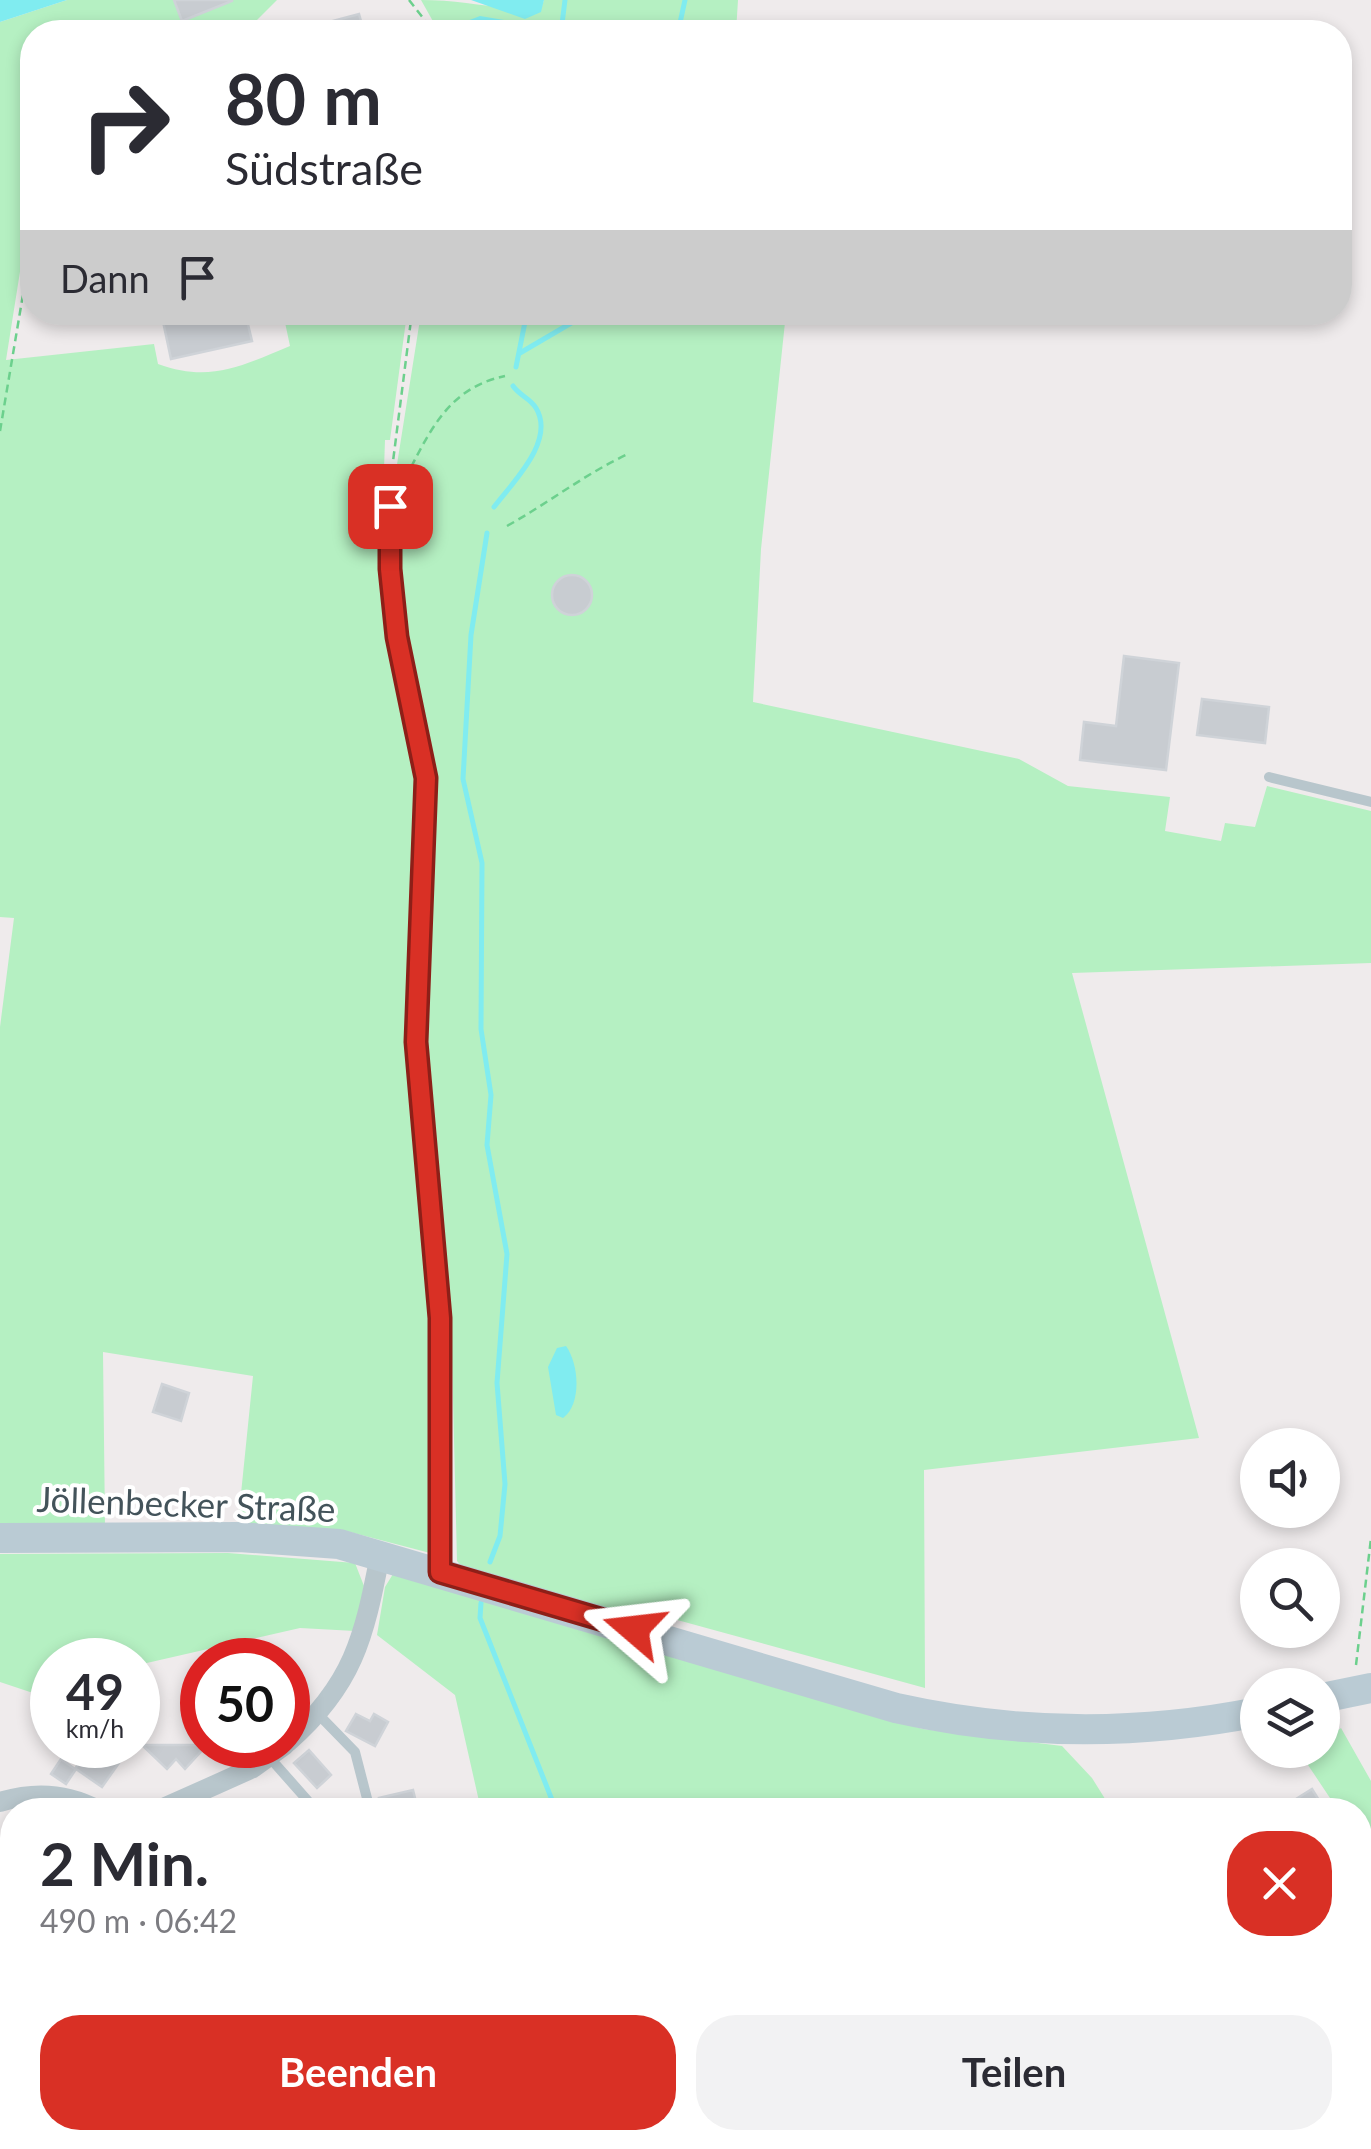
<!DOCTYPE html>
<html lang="de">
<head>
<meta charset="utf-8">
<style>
  :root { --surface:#fff; --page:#f2f2f3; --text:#2b2b33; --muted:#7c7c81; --accent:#d93025 }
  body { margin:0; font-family:Lato,sans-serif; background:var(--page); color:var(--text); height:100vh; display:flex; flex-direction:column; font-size:38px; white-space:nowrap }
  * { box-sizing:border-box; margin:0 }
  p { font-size:32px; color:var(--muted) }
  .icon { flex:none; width:55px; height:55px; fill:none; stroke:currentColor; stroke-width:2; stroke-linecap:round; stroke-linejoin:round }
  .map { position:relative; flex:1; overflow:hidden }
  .sheet { position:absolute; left:0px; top:1798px; width:1372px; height:352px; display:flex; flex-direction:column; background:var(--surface); border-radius:40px 40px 0 0; box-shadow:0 5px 15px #0003 }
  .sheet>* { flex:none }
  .top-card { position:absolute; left:20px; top:20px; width:1332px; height:305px; border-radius:40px; box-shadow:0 5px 15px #0003; background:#fff; color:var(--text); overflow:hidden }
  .controls { position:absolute; left:1240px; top:1428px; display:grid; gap:20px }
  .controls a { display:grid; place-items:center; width:100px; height:100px; border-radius:50%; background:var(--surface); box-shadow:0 5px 15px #0003; font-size:50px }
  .speed { position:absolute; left:30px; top:1638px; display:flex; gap:20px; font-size:50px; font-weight:700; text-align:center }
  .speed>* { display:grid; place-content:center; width:130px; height:130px; border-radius:50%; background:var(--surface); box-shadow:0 5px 15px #0003; line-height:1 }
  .speed small { font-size:25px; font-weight:400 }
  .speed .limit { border:15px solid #d22; background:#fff; color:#111 }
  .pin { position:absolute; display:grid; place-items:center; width:85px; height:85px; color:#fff; margin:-42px; border-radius:20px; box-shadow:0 5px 15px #0006 }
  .me { position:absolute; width:110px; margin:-55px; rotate:287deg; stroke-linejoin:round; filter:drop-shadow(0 0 8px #0008) }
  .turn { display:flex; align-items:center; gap:35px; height:210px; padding:0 40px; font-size:45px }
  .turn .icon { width:130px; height:130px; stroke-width:2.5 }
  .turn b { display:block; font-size:70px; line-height:85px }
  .then { display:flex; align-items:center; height:95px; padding:0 40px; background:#0003; gap:20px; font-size:38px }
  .round { display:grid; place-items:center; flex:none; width:105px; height:105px; border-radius:40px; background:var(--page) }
  .overview { display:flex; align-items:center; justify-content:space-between; height:170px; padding:0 40px }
  h1 { font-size:60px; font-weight:700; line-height:75px }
  .primary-button { display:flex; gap:20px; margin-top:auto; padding:20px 40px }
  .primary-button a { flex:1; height:115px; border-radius:40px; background:var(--accent); color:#fff; font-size:40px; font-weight:700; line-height:115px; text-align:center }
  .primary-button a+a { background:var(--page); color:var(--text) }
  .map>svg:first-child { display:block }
  .green { fill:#b5f0c2 }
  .water { fill:#80ecf0 }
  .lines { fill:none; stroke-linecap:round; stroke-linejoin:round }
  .stream { stroke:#80ecf0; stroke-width:5 }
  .building { fill:#c8ccd1; stroke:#cfd3d8; stroke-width:2.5 }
  .path { stroke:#6cd08d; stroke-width:2.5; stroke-dasharray:8 5; stroke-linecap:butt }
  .service { stroke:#b8c6cc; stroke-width:10 }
  .minor { stroke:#b8c6cc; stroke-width:20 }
  .secondary { stroke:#bacbd4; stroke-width:30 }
  .route-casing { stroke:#8d1f18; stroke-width:25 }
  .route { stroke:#d93025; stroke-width:18 }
  .labels { text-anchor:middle; stroke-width:8; stroke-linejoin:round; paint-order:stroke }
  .street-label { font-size:35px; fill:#43535a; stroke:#fff }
</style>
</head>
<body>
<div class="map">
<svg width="1371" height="2149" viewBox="0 0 1371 2149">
  <rect width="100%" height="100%" fill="#efebec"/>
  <g class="green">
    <path d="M67,0H277L245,32H32V196L6,360L154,344L158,364C210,383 242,366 290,346L283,313H407L390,440H385L381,557L387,632L415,775L409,1043L413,1128L437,1320L436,1546L430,1553L346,1531L238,1523L253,1376L103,1352L105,1526L0,1529V1027L14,918L0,917V22Z"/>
    <path d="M421,0C463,0 499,9 540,12L544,0H738L736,32H535V29L467,25L468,32H439Z"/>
    <polygon points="421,313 786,313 761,549 753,702 1019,759 1068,786 1170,797 1165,831 1221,841 1225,823 1255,827 1267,786 1371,811 1371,963 1072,973 1199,1438 924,1470 925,1688 648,1612 641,1618 463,1568 457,1561 451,1317 423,1094 432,780 404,636 397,530 411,513 413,497 397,486 395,477"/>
    <polygon points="228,1553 355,1563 364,1586 355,1631 300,1628 138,1665 138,1660 52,1660 52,1686 30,1692 0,1682 0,1554"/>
    <polygon points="393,1574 923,1729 1062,1746 1092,1778 1112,1810 481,1810 455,1695 377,1635 385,1587"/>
    <polygon points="1341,1728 1371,1781 1371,1936 1360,1918 1360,1810 1338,1810 1302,1756 1322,1750 1323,1741"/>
    <polygon points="1371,2019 1371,2149 1012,2149 988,2138 1360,2138 1360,2026"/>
    <polygon points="477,2138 803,2138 814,2149 478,2149"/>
  </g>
  <g class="water">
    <polygon points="0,0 67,0 0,22"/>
    <polygon points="471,0 544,0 541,12 525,19"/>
    <polygon points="480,16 533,25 535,32 468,32 467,21"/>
    <path d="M566,1346C579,1364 582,1404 563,1418L556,1415L548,1367L557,1348Z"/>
    <polygon points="803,2138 988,2138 1012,2149 814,2149"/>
  </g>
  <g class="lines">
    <g class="stream">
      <polyline points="561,32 565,0"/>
      <polyline points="678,32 685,0"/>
      <polyline points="520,353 590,312"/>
      <polyline points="516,367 527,312"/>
      <path d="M494,507C512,483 556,441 536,408C530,398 520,396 513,386"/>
      <polyline points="487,533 471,635 463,779 482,863 481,1029 491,1095 487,1145 507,1254 497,1383 505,1484 500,1536 490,1562"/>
      <polyline points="481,1603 480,1618 556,1810"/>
      <polyline points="623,2149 624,2138"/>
    </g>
  </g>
  <g class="building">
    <polygon points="174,0 232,0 232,1 182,21"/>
    <polygon points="359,14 364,32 308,32 307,28"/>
    <polygon points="161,312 245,312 252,341 171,359"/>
    <circle cx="572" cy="595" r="20"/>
    <polygon points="1124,656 1179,663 1166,770 1080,760 1084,722 1116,726"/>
    <polygon points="1202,699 1269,707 1265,743 1197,735"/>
    <polygon points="162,1384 189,1393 181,1421 153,1412"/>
    <polygon points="356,1714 370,1721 374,1714 388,1722 375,1746 346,1731"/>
    <polygon points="142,1745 207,1745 185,1769 176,1759 167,1769"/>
    <polygon points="89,1748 104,1758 109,1752 121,1760 102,1787 76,1769 66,1784 51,1774 61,1759 75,1769"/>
    <polygon points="309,1750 331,1775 317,1788 294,1763"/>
    <polygon points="1312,1789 1325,1810 1298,1810 1293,1801"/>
    <polygon points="413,1790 418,1810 382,1810 379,1798"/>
  </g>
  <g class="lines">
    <g class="path">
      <polyline points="409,0 434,32"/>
      <polyline points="0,431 32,241"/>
      <polyline points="390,485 412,312"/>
      <path d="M399,490C427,439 443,389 505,376"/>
      <path d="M507,526C550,502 585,474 628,454"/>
      <polyline points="1356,1665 1371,1538"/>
      <polyline points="1360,2019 1371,2012"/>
      <polyline points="787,2138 797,2149"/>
    </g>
    <g class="service">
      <polyline points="1269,777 1371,802"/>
      <polyline points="318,1714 355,1752 370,1810"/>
      <polyline points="270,1758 308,1801 310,1810"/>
    </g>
    <g class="minor">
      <polyline points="390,506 390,569 397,637 426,778 416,1042 440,1318 440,1572"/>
      <path d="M288,1742C353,1685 364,1638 380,1555"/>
      <path d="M0,1802C35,1791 66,1793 98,1810"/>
      <polyline points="159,1810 253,1768 285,1745"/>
    </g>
    <g class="secondary">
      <path d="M0,1538L239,1537L339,1544L896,1708C1016,1735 1137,1736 1258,1712"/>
      <polyline points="1322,1698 1371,1688"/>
    </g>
  </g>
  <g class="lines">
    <g class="route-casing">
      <polyline id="route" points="390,506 390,569 397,637 426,778 416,1042 440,1318 440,1572 634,1629"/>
    </g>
    <use href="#route" class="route"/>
  </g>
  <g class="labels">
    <g class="street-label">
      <text transform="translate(186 1505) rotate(2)" y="12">Jöllenbecker Straße</text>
    </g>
  </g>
</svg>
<div class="controls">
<a><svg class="icon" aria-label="sound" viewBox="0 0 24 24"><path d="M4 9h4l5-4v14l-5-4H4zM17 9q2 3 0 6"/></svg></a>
<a><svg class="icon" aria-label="search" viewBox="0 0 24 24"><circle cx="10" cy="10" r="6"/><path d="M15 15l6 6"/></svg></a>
<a><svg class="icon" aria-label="layers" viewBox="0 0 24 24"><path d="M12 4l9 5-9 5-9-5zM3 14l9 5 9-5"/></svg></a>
</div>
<div class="speed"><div>49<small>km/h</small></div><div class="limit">50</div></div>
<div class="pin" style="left:390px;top:506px;background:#d93025"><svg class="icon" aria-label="arrive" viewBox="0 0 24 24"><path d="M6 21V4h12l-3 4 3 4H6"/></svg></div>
<svg class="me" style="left:634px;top:1629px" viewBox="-20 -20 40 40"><path d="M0-17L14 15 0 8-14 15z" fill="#d93025" stroke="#fff" stroke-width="4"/></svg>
<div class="top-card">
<div class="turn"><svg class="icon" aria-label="right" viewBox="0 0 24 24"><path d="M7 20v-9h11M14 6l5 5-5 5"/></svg><div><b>80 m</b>Südstraße</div></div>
<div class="then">Dann<svg class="icon" aria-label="arrive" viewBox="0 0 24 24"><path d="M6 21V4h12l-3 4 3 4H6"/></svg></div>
</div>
<section class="sheet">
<div class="overview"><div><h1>2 Min.</h1><p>490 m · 06:42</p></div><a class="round" style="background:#d93025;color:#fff"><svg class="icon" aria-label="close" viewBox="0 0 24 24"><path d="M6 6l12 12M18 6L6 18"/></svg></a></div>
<div class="primary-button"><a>Beenden</a><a>Teilen</a></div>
</section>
</div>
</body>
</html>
